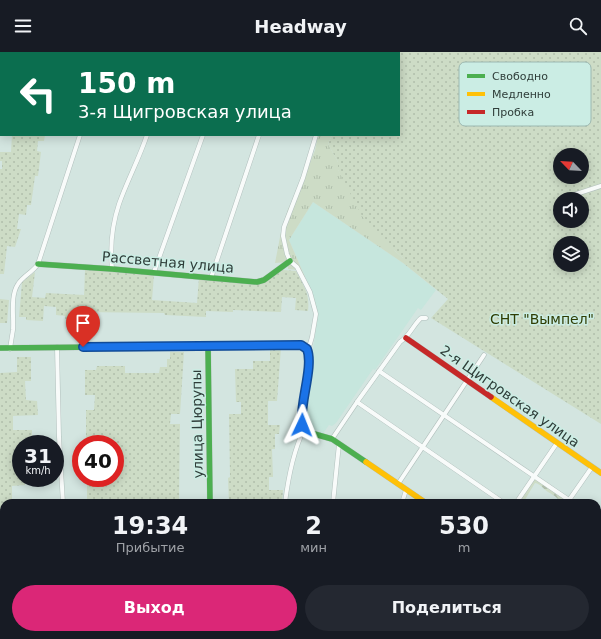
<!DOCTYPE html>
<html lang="ru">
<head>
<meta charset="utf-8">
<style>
  :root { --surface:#171b24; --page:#242831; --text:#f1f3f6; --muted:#9ea1a6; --accent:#db2777 }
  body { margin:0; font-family:"DejaVu Sans",sans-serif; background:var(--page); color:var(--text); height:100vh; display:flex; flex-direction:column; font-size:15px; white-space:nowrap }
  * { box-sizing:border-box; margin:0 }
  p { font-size:13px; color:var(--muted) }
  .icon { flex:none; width:22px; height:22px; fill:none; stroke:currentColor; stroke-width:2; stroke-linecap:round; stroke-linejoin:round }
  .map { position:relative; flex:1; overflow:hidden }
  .details { position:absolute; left:0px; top:447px; width:601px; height:140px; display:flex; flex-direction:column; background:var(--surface); border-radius:12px 12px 0 0; box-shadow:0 2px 10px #0003 }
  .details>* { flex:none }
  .banner { position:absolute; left:0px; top:0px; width:400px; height:84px; box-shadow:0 2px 10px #0003; background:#0b6e4f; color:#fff; overflow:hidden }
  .needle { width:26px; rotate:295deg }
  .controls { position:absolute; left:553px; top:96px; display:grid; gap:8px }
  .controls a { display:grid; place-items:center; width:36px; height:36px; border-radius:50%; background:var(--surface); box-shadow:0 2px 10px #0003; font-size:20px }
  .speed { position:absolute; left:12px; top:383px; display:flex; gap:8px; font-size:20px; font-weight:700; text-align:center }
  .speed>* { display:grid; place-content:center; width:52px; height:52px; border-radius:50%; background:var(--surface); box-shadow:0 2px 10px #0003; line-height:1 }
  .speed small { font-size:10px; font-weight:400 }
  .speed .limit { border:6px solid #d22; background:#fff; color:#111 }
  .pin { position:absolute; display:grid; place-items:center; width:34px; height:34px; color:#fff; margin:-41px -17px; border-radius:50% 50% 50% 0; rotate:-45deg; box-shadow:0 0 4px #0007 }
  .pin .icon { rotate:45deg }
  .me { position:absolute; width:44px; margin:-22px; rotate:2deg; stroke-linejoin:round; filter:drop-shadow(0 0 3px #0008) }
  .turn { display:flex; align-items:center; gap:14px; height:84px; padding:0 12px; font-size:18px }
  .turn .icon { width:52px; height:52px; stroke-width:2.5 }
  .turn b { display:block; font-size:28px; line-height:34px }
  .eta { display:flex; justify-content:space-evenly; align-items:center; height:68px; text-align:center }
  .eta b { font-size:24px; font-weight:800; line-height:28px }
  .cta { display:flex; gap:8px; margin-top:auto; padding:8px 12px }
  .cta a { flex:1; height:46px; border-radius:24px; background:var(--accent); color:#fff; font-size:16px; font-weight:800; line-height:46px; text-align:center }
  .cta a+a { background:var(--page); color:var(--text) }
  header { display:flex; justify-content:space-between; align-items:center; height:52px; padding:0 12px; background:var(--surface); font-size:18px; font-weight:800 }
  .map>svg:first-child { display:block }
  .built { fill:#c6e6dd }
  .grass { fill:url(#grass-tufts) }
  .forest { fill:url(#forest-firs) }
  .garden { fill:url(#garden-dots); fill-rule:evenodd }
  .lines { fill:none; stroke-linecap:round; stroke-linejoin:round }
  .street-casing { stroke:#b2c0bd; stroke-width:5 }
  .fast-casing { stroke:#b2c0bd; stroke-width:6 }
  .slow-casing { stroke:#b2c0bd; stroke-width:6 }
  .jam-casing { stroke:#b2c0bd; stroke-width:6 }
  .street { stroke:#f8fbfa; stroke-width:4 }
  .fast { stroke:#4caf50; stroke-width:5.5 }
  .slow { stroke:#ffc107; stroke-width:5.5 }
  .jam { stroke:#c62828; stroke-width:5.5 }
  .route-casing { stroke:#114b97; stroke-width:10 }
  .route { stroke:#1a73e8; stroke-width:7 }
  .labels { text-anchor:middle; stroke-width:3; stroke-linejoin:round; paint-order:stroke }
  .street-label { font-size:14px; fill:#2f3d39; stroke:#cbede4 }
  .park-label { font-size:14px; fill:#2f3d04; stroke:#cbede4 }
  .key { fill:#cbede4; stroke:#9cb8b1; stroke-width:1 }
  .key-label { font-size:11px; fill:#2f3d39 }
</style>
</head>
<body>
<header><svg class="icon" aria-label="menu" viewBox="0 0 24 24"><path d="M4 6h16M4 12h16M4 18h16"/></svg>Headway<svg class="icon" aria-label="search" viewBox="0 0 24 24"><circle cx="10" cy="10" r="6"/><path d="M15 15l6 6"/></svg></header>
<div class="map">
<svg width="601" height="587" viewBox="0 0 601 587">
  <defs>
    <pattern id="grass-tufts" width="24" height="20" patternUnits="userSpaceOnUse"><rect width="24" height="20" fill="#cddcc6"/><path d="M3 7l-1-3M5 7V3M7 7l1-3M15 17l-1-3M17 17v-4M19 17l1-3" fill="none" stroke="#b0beab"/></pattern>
    <pattern id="forest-firs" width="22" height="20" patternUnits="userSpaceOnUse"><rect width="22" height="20" fill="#cddcc6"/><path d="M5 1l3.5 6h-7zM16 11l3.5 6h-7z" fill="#b0beab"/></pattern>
    <pattern id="garden-dots" width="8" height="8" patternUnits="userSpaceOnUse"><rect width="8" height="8" fill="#cddcc6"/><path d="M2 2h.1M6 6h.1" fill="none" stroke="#b0beab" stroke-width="1.8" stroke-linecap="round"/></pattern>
  </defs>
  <rect width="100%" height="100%" fill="#d3e5e0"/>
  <polygon class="built" points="313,150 403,211 436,238 421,258 418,256 375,318 373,317 336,371 332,374 329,373 322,383 302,371 318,263 312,249 314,245 289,188"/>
  <polygon class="grass" points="318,83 332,83 328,92 338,110 338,118 395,199 403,206 403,211 313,150 289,188 305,225 298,218 288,217 288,210 275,211 281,180 288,157 305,124 315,98"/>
  <path class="forest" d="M534,427H536L564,447V451H557L558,447L557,446C554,443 551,442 548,440C543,437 541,432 535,431L523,451H517Z"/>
  <g class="garden">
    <path d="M390,0H601V372L431,266L448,247L403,211V206L376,182L362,164L338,118V110L328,92L332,83H399V1H389ZM560,103H582V125H560ZM560,147H582V169H560ZM560,191H582V213H560Z"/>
    <polygon points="12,83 45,83 44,89 38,89 37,99 41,100 38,124 35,124 31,153 27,153 26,163 19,162 17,177 21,177 15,195 7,194 4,222 0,222 0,117 2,117 2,109 0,109 0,100 11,100"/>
    <path d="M85,218L154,222L152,248L197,251L199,226L265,230L283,218L296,219C304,234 310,242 308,259L295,258L296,246L282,245L281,260L233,258V260L206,259V265L165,263L164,261L81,260V268L65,267V264L56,263V255L44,254L43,269L26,268V265H19L22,230L35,220L32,245L45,246L46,241L84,243Z"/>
    <polygon points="0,247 9,248 7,271 0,271"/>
    <polygon points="270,296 281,296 277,349 268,349 268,373 280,373 279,382 275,382 275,397 272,397 273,425 269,425 269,438 283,438 282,451 229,451 228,426 230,425 229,362 241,362 241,350 236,350 235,317 253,317 253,309 270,309"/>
    <polygon points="170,300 184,300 180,362 171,362 170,372 180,372 179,451 87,451 87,426 115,426 115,392 91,392 91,388 86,388 86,358 94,358 95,343 85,343 85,318 96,318 97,314 125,314 125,321 159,321 160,315 167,315 167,307 170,307"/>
    <polygon points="17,305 31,305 31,329 25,329 26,348 37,349 38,363 13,364 13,378 32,378 32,386 24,387 25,392 21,392 21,396 15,397 16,416 21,416 21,426 25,426 25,433 12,434 12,448 25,448 25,451 4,451 4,579 0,579 0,321 17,320"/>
  </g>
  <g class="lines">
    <g class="street-casing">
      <g id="street">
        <polyline points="11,1 12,0"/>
        <polyline points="106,1 106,0"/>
        <polyline points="174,1 175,0"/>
        <polyline points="232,1 232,0"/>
        <polyline points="290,1 291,0"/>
        <polyline points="0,33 1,30"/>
        <polyline points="567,145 601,134"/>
        <path d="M112,217C110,196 112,173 119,152C127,129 139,107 147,83"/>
        <polyline points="154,220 203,83"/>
        <polyline points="211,226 259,83"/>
        <polyline points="57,295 59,385 63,451"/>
        <polyline points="305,295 310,292 312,285 316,262 310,240 297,215 290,209 287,202 283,184 284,175 303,126 316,83"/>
        <path d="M10,297C11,290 12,284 13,278C14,264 10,244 18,232C23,224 33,220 38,212L80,83"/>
        <polyline points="379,319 569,448"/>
        <polyline points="357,350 504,451"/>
        <path d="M332,387L357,350L400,290C410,284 413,273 421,266H426"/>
        <polyline points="398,432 484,303"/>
        <path d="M285,451C288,427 294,398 304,377"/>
        <polyline points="333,451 339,392"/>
        <polyline points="402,451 406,438"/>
        <polyline points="516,451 557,391"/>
        <polyline points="567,451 592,415"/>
        <polyline points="597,487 601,481"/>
        <polyline points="598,565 601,560"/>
        <polyline points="67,583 67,587"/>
        <polyline points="405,583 405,587"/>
        <polyline points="540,583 540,587"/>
        <polyline points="237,587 272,583"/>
        <polyline points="276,587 276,583"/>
      </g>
    </g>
    <g class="fast-casing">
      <g id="fast">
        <polyline points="38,212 112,217 257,230 264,228 290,209"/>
        <polyline points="208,293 210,451"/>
        <polyline points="0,296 301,293 307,297 309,306 302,369 304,377 311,381 332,387 366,410"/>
        <polyline points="597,565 601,568"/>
      </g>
    </g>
    <g class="slow-casing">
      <g id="slow">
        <polyline points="491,345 601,421"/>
        <polyline points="366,410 426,451"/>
      </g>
    </g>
    <g class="jam-casing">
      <g id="jam">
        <polyline points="406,286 491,345"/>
        <polyline points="216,583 216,587"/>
      </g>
    </g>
    <use href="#street" class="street"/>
    <use href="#fast" class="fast"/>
    <use href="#slow" class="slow"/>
    <use href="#jam" class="jam"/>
  </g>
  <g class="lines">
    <g class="route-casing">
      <path id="route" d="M83,295L301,293L307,297C314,314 299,353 302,373"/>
    </g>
    <use href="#route" class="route"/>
  </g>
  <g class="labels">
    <g class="street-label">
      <text transform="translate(168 210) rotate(5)" y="5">Рассветная улица</text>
      <text transform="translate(510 344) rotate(35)" y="5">2-я Щигровская улица</text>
      <text transform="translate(197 372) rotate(-91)" y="5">улица Цюрупы</text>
    </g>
    <g class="park-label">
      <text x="542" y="272">СНТ "Вымпел"</text>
    </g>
  </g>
  <rect x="459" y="10" width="132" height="64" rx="6" class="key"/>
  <rect x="467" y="22" width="18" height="4" fill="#4caf50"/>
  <rect x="467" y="40" width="18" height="4" fill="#ffc107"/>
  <rect x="467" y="58" width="18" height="4" fill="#c62828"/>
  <g class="key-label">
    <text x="492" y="28">Свободно</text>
    <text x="492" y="46">Медленно</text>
    <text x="492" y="64">Пробка</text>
  </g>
</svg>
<div class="controls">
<a><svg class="needle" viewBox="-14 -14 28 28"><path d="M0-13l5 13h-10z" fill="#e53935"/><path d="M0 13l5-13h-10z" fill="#9ea1a6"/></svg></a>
<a><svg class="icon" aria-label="sound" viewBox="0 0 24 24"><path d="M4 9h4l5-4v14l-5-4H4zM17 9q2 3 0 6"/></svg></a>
<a><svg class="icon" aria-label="layers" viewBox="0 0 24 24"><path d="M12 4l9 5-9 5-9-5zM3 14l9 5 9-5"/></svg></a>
</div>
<div class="speed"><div>31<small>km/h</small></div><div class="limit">40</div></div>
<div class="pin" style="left:83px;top:295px;background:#d93025"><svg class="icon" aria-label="arrive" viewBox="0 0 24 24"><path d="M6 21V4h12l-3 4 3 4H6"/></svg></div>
<svg class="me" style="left:302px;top:373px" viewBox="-20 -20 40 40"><path d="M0-17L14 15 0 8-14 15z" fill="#1a73e8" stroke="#fff" stroke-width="4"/></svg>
<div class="banner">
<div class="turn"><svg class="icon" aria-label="left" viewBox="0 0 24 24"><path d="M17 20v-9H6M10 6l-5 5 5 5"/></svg><div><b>150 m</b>3-я Щигровская улица</div></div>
</div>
<section class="details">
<div class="eta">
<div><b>19:34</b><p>Прибытие</p></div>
<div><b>2</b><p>мин</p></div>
<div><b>530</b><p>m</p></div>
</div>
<div class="cta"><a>Выход</a><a>Поделиться</a></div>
</section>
</div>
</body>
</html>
